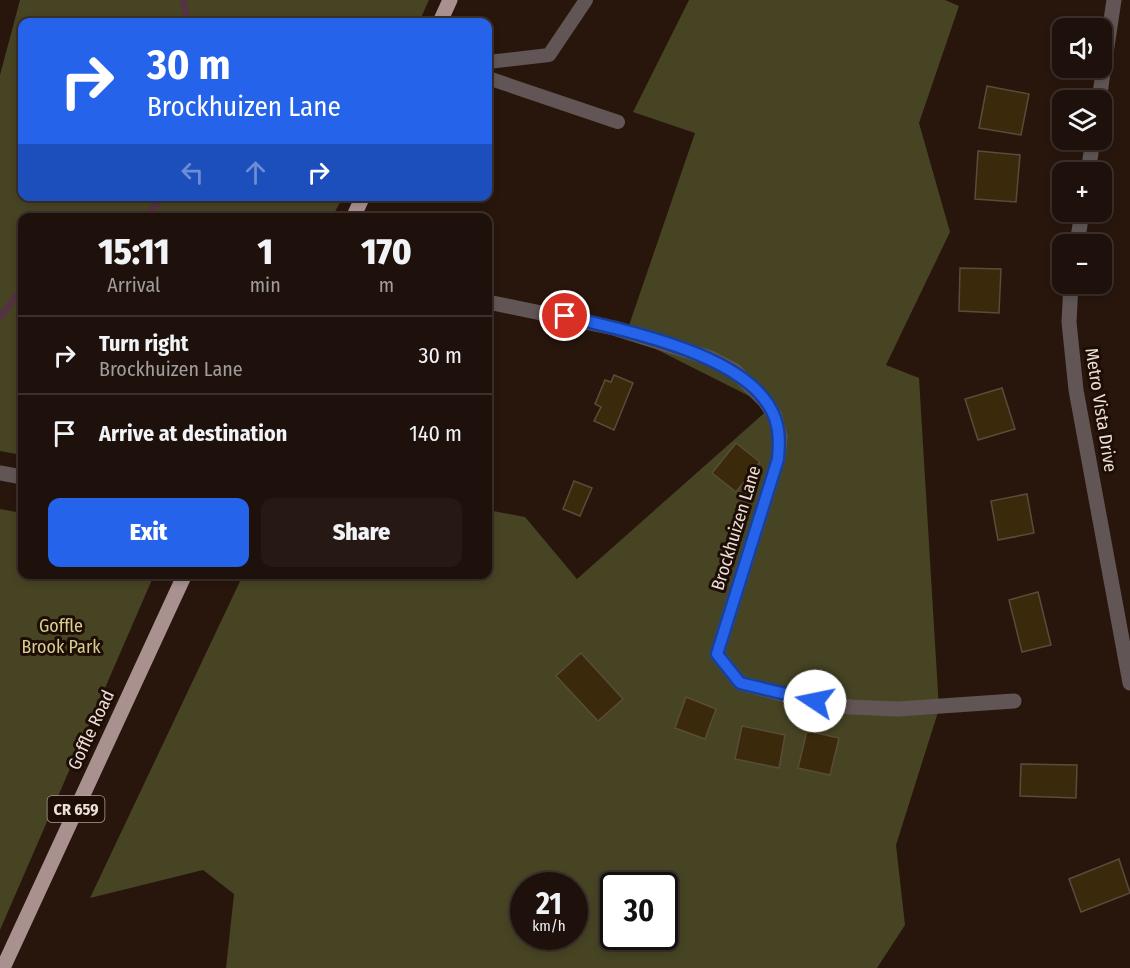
<!DOCTYPE html>
<html lang="en">
<head>
<meta charset="utf-8">
<style>
  :root { --surface:#1e100a; --page:#261913; --text:#f1f3f6; --muted:#a19d9c; --line:#3c302b; --accent:#2563eb }
  body { margin:0; font-family:"Fira Sans Condensed",sans-serif; background:var(--page); color:var(--text); height:100vh; display:flex; flex-direction:column; font-size:22px; white-space:nowrap }
  * { box-sizing:border-box; margin:0 }
  p { font-size:20px; color:var(--muted) }
  .icon { flex:none; width:33px; height:33px; fill:none; stroke:currentColor; stroke-width:2; stroke-linecap:round; stroke-linejoin:round }
  .map { position:relative; flex:1; overflow:hidden }
  .details { position:absolute; left:18px; top:213px; width:474px; height:366px; display:flex; flex-direction:column; background:var(--surface); border-radius:12px; box-shadow:0 3px 9px #0003,0 0 0 2px var(--line) }
  .details>* { flex:none }
  .banner { position:absolute; left:18px; top:18px; width:474px; height:183px; border-radius:12px; box-shadow:0 3px 9px #0003,0 0 0 2px var(--line); background:#2563eb; color:#fff; overflow:hidden }
  .fabs { position:absolute; left:1052px; top:18px; display:grid; gap:12px }
  .fabs a { display:grid; place-items:center; width:60px; height:60px; border-radius:12px; background:var(--surface); box-shadow:0 3px 9px #0003,0 0 0 2px var(--line); font-size:30px }
  .speed { position:absolute; left:510px; top:872px; display:flex; gap:12px; font-size:30px; font-weight:700; text-align:center }
  .speed>* { display:grid; place-content:center; width:78px; height:78px; border-radius:50%; background:var(--surface); box-shadow:0 3px 9px #0003,0 0 0 2px var(--line); line-height:1 }
  .speed small { font-size:15px; font-weight:400 }
  .speed .limit { border:3px solid #111; border-radius:9px; background:#fff; color:#111 }
  .pin { position:absolute; display:grid; place-items:center; width:51px; height:51px; color:#fff; margin:-26px; border:3px solid #fff; border-radius:50%; box-shadow:0 2px 6px #0007 }
  .me { position:absolute; width:66px; margin:-33px; rotate:281deg; stroke-linejoin:round; filter:drop-shadow(0 0 4px #0008) }
  .turn { display:flex; align-items:center; gap:21px; height:126px; padding:0 30px; font-size:27px }
  .turn .icon { width:78px; height:78px; stroke-width:2.5 }
  .turn b { display:block; font-size:42px; line-height:51px }
  .lanes { display:flex; align-items:center; height:57px; padding:0 30px; background:#0003; justify-content:center; gap:30px; direction:ltr }
  .lanes .off { opacity:.35 }
  .eta { display:flex; justify-content:space-evenly; align-items:center; height:102px; text-align:center }
  .eta b { font-size:36px; font-weight:800; line-height:42px }
  .action { display:flex; gap:12px; margin-top:auto; padding:12px 30px }
  .action a { flex:1; height:69px; border-radius:12px; background:var(--accent); color:#fff; font-size:24px; font-weight:800; line-height:69px; text-align:center }
  .action a+a { background:var(--page); color:var(--text) }
  ul { padding:0; list-style:none }
  li { display:flex; align-items:center; gap:18px; height:78px; padding:0 30px; border-top:2px solid var(--line) }
  li div { flex:1 }
  li b { display:block; font-size:22px }
  li em { font-style:normal }
  .map>svg:first-child { display:block }
  .green { fill:#474424; fill-rule:evenodd }
  .lines { fill:none; stroke-linecap:round; stroke-linejoin:round }
  .stream { stroke:#543340; stroke-width:7 }
  .building { fill:#3b290b; stroke:#594c3a; stroke-width:1.5 }
  .service { stroke:#615655; stroke-width:14 }
  .minor { stroke:#615655; stroke-width:15 }
  .tertiary { stroke:#615655; stroke-width:15 }
  .primary { stroke:#a99190; stroke-width:15 }
  .route-casing { stroke:#184099; stroke-width:15 }
  .route { stroke:#2563eb; stroke-width:10 }
  .labels { text-anchor:middle; stroke-width:6; stroke-linejoin:round; paint-order:stroke }
  .shield { fill:#1e0d05; stroke:#aea099; stroke-width:1.5 }
  .shield-label { font-size:16px; font-weight:bold; fill:#ebdfd8 }
  .street-label { font-size:18px; fill:#ebdfd8; stroke:#1e0d05 }
  .park-label { font-size:18px; fill:#d5cf91; stroke:#1e0d05 }
</style>
</head>
<body>
<div class="map">
<svg width="1130" height="968" viewBox="0 0 1130 968">
  <rect width="100%" height="100%" fill="#28160d"/>
  <g class="green">
    <polygon points="20,0 429,0 419,22 22,22 22,196 343,197 332,217 22,218 22,455 0,451 0,75"/>
    <path d="M689,0H945L959,6L919,123L950,232L886,365L919,378L939,709L896,845L905,925L877,968H226L234,894L203,870L90,898L243,575L488,574V510L525,517L577,579L771,407L626,334L695,133L633,112ZM524,885H574V936H524ZM614,885H664V936H614Z"/>
    <polygon points="0,509 22,513 22,574 154,575 0,930"/>
  </g>
  <g class="lines">
    <g class="stream">
      <polyline points="183,0 188,22"/>
      <polyline points="145,218 163,196"/>
      <polyline points="0,317 22,288"/>
    </g>
  </g>
  <g class="building">
    <polygon points="987,86 1029,94 1021,135 979,128"/>
    <polygon points="978,151 1020,155 1016,202 975,199"/>
    <polygon points="960,268 1001,269 999,313 959,311"/>
    <polygon points="614,375 633,383 614,430 594,421 601,407 595,404 605,380 611,382"/>
    <polygon points="1002,388 1015,429 978,440 965,399"/>
    <polygon points="736,443 760,462 736,492 712,473"/>
    <polygon points="574,481 592,488 580,516 563,509"/>
    <polygon points="1027,494 1034,533 998,540 991,501"/>
    <polygon points="1038,592 1051,645 1022,652 1009,600"/>
    <polygon points="581,653 623,699 598,721 556,676"/>
    <polygon points="686,697 716,709 705,739 675,728"/>
    <polygon points="742,726 785,735 779,768 735,759"/>
    <polygon points="807,731 839,738 830,775 798,768"/>
    <polygon points="1021,764 1077,765 1076,798 1020,796"/>
    <polygon points="1119,859 1130,893 1081,912 1069,879"/>
  </g>
  <g class="lines">
    <g class="service">
      <polyline points="488,62 549,55 586,0"/>
      <polyline points="488,78 618,122"/>
    </g>
    <g class="minor">
      <polyline points="1099,100 1114,0"/>
      <polyline points="1088,172 1093,140"/>
      <polyline points="1077,244 1082,212"/>
      <polyline points="1071,284 1069,322 1076,390 1130,683"/>
      <polyline points="488,302 614,328 710,358 735,371 765,401 775,416 780,437 778,459 717,654 740,683 798,698 851,707 898,709 1014,701"/>
    </g>
    <polyline class="tertiary" points="0,473 22,477"/>
    <g class="primary">
      <polyline points="440,22 450,0"/>
      <polyline points="353,218 363,196"/>
      <polyline points="3,968 185,574"/>
    </g>
  </g>
  <g class="lines">
    <g class="route-casing">
      <path id="route" d="M565,316C624,331 752,354 775,418C780,432 779,445 778,459L717,654L740,683L815,701"/>
    </g>
    <use href="#route" class="route"/>
  </g>
  <g class="labels">
    <rect class="shield" x="47.5" y="796" width="57" height="26" rx="4.5"/>
    <g class="shield-label">
      <text x="76" y="815">CR 659</text>
    </g>
    <g class="street-label">
      <text transform="translate(1101 410) rotate(81)" y="6">Metro Vista Drive</text>
      <text transform="translate(736 528) rotate(-73)" y="6">Brockhuizen Lane</text>
      <text transform="translate(91 730) rotate(-65)" y="6">Goffle Road</text>
    </g>
    <g class="park-label">
      <text x="61" y="632">Goffle<tspan x="61" dy="21">Brook Park</tspan></text>
    </g>
  </g>
</svg>
<div class="fabs">
<a><svg class="icon" aria-label="sound" viewBox="0 0 24 24"><path d="M4 9h4l5-4v14l-5-4H4zM17 9q2 3 0 6"/></svg></a>
<a><svg class="icon" aria-label="layers" viewBox="0 0 24 24"><path d="M12 4l9 5-9 5-9-5zM3 14l9 5 9-5"/></svg></a>
<a>+</a>
<a>−</a>
</div>
<div class="speed"><div>21<small>km/h</small></div><div class="limit">30</div></div>
<div class="pin" style="left:565px;top:316px;background:#d93025"><svg class="icon" aria-label="arrive" viewBox="0 0 24 24"><path d="M6 21V4h12l-3 4 3 4H6"/></svg></div>
<svg class="me" style="left:815px;top:701px" viewBox="-20 -20 40 40"><circle r="19" fill="#fff"/><path d="M0-13L10 11 0 6-10 11z" fill="#2563eb"/></svg>
<div class="banner">
<div class="turn"><svg class="icon" aria-label="right" viewBox="0 0 24 24"><path d="M7 20v-9h11M14 6l5 5-5 5"/></svg><div><b>30 m</b>Brockhuizen Lane</div></div>
<div class="lanes"><svg class="icon off" aria-label="left" viewBox="0 0 24 24"><path d="M17 20v-9H6M10 6l-5 5 5 5"/></svg><svg class="icon off" aria-label="ahead" viewBox="0 0 24 24"><path d="M12 20V5M6 11l6-6 6 6"/></svg><svg class="icon" aria-label="right" viewBox="0 0 24 24"><path d="M7 20v-9h11M14 6l5 5-5 5"/></svg></div>
</div>
<section class="details">
<div class="eta">
<div><b>15:11</b><p>Arrival</p></div>
<div><b>1</b><p>min</p></div>
<div><b>170</b><p>m</p></div>
</div>
<ul>
<li><svg class="icon" aria-label="right" viewBox="0 0 24 24"><path d="M7 20v-9h11M14 6l5 5-5 5"/></svg><div><b>Turn right</b><p>Brockhuizen Lane</p></div><em>30 m</em></li>
<li><svg class="icon" aria-label="arrive" viewBox="0 0 24 24"><path d="M6 21V4h12l-3 4 3 4H6"/></svg><div><b>Arrive at destination</b></div><em>140 m</em></li>
</ul>
<div class="action"><a>Exit</a><a>Share</a></div>
</section>
</div>
</body>
</html>
